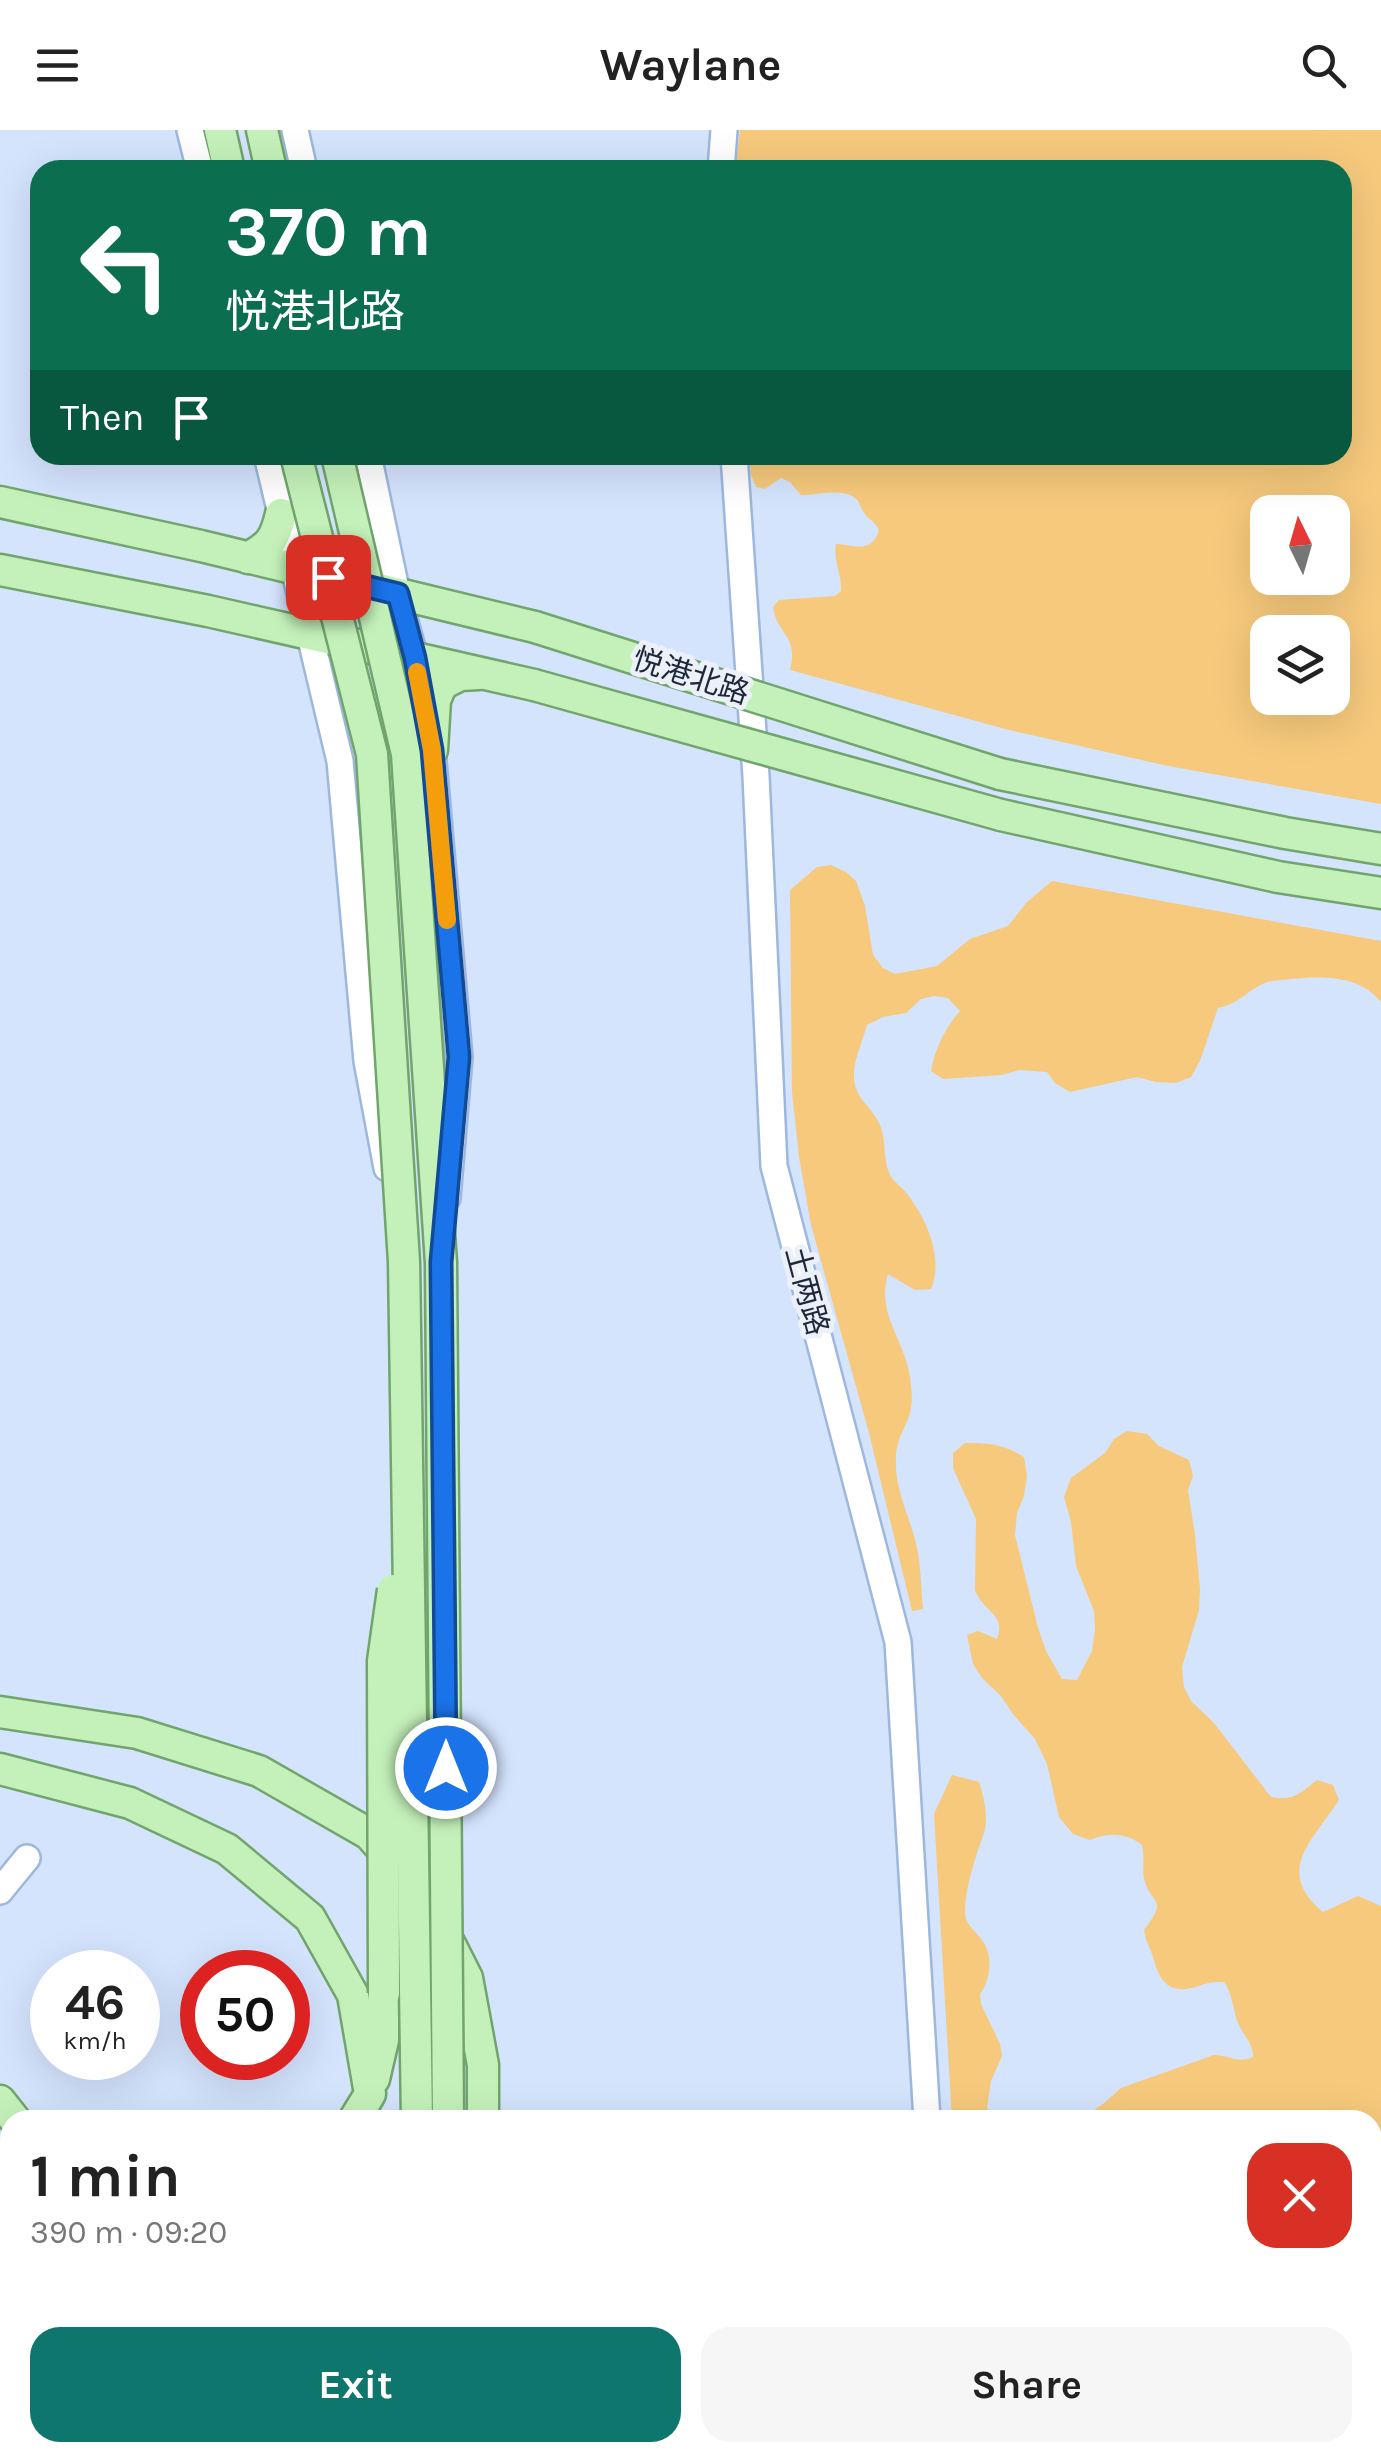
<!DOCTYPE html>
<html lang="en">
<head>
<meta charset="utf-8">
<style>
  :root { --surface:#fff; --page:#f6f6f6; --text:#222; --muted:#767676; --accent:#0f766e }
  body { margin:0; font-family:Karla,"Noto Sans SC",sans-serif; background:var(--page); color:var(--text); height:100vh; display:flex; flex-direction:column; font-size:38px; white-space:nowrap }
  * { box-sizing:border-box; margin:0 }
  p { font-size:32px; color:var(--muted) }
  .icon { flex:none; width:55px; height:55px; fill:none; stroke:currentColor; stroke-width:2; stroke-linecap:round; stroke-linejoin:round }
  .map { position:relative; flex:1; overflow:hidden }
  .side { position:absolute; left:0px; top:1980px; width:1382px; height:352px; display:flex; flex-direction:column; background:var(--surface); border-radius:30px 30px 0 0; box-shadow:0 10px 40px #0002 }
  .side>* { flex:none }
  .hud { position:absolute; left:30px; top:30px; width:1322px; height:305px; border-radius:30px; box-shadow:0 10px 40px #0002; background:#0b6e4f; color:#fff; overflow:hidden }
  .needle { width:65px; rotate:355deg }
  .tools { position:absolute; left:1250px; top:365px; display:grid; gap:20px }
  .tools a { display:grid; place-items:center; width:100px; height:100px; border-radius:20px; background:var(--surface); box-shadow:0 10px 40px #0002; font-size:50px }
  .speed { position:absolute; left:30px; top:1820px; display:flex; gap:20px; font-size:50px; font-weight:700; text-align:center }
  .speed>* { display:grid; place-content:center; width:130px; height:130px; border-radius:50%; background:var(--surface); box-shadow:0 10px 40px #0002; line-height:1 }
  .speed small { font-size:25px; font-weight:400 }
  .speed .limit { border:15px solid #d22; background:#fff; color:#111 }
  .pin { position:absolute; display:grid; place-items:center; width:85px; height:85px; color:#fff; margin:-42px; border-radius:20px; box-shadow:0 5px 15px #0006 }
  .me { position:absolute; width:110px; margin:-55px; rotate:0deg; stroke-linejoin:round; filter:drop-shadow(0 0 8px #0008) }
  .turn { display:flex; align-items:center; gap:35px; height:210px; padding:0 30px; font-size:45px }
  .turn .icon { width:130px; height:130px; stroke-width:2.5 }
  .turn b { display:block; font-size:70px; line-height:85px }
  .then { display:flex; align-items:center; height:95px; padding:0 30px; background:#0003; gap:20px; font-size:38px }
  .round { display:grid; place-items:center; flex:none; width:105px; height:105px; border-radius:30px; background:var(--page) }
  .headline { display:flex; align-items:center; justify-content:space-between; height:170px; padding:0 30px }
  h1 { font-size:60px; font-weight:700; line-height:75px }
  .button { display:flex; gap:20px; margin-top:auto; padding:20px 30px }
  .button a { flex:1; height:115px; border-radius:30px; background:var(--accent); color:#fff; font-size:40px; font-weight:700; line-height:115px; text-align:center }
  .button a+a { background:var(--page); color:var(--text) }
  header { display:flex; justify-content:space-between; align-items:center; height:130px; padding:0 30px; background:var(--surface); font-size:45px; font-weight:700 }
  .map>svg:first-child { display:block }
  .green { fill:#f6c97c; fill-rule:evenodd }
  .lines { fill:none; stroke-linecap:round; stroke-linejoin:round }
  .minor-casing { stroke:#9db7df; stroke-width:30 }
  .major-casing { stroke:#71a56d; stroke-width:35 }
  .highway-casing { stroke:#71a56d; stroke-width:40 }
  .minor { stroke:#fff; stroke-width:25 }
  .major { stroke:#c4f1b9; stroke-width:30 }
  .highway { stroke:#9de88a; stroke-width:35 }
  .major-bridge-casing { stroke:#71a56d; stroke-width:35; stroke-linecap:butt }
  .major-bridge { stroke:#c4f1b9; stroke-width:30 }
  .route-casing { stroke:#114b97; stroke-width:25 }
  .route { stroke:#1a73e8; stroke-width:18 }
  .slow { stroke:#f59e0b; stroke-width:18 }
  .labels { text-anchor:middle; stroke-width:10; stroke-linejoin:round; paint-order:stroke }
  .street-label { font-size:30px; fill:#1e2838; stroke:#ebf0f9 }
</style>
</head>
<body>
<header><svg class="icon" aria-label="menu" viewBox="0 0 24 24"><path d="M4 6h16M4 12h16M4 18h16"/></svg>Waylane<svg class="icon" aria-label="search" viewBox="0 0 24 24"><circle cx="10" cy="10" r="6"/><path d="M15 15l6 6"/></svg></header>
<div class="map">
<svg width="1381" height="2332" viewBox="0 0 1381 2332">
  <rect width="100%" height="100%" fill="#d4e4fd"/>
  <g class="green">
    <path d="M740,0H1381V674L1168,636L1009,600L790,540C799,505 777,505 773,477L779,470L835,466L841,461C842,444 833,431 836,414C856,415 870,424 879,401C875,390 868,390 863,381C859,375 860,371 854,367C841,358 816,365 801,365L790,352L781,348L765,359L756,357L751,345L749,325H1342V40H735ZM1268,382H1332V448H1268ZM1268,502H1332V568H1268Z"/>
    <path d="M831,735L846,742L856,751L865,776L873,825L883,838L895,844L937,836L970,809L1008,796L1027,772L1052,751L1381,811V872C1359,845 1323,846 1291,849C1284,850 1274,850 1267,852C1248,859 1240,874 1218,878L1200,931L1191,947L1176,953L1156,952L1137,947L1070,962L1055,953L1047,942L1020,940L1001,945L943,949L931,941C935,919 945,898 960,881L948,868L934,866L921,869L906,883L883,887L867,895C863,909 856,925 854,940C852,969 870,973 880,995C887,1011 882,1033 892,1048C896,1054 904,1059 908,1065C927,1090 944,1129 931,1159L915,1160L888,1144C876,1184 905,1210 910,1247C911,1257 913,1268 911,1278C909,1294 896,1307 896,1328C894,1360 911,1388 917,1418C921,1437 921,1459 923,1479L912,1481L869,1303L811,1095L799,1027L792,962L790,760L817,737Z"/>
    <path d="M1127,1301L1147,1304L1159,1316L1189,1330L1193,1346L1188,1360L1195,1405L1200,1459L1199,1480L1182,1537L1184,1557L1191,1571L1214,1593L1271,1667C1294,1671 1299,1664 1317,1650L1333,1655L1339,1670C1314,1709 1273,1741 1323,1782L1358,1766L1381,1776V2332H1241L1238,2323L1372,2322V1990H1079L1103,1974L1121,1958L1214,1925C1229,1925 1238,1934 1253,1927C1253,1912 1244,1907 1239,1895C1232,1880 1234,1866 1224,1852C1204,1851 1202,1857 1185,1859C1165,1861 1158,1845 1154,1830C1151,1819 1146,1813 1144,1800C1170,1766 1150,1776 1144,1748C1142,1737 1145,1726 1142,1715C1127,1703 1108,1702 1090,1710L1073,1704L1059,1687L1047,1634L1035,1609L1013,1584L1001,1566L982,1548L973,1534L967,1505L978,1501L997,1509C1007,1484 982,1481 975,1460L976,1389L953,1338V1323L965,1313C989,1313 1003,1314 1024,1327L1027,1346L1024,1366L1017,1383L1015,1405L1038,1498L1046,1521L1062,1549L1077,1550L1092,1521L1095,1500L1094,1481L1076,1436L1071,1392L1064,1367L1071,1348L1105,1323L1114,1309Z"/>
    <path d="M952,1645L979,1652C983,1664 986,1677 986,1690C986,1700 981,1711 978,1720C972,1739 965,1761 965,1781C964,1795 978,1802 984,1813C993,1828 990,1851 980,1864L981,1874L1000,1914L1002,1926L991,1951L987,1978L995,1986L1004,1990H952L934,1684Z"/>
  </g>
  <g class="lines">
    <g class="minor-casing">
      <g id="minor">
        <polyline points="190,0 200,40"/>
        <polyline points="295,0 304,40"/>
        <polyline points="721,40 724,0"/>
        <polyline points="267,325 340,631 367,931 387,1038"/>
        <polyline points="368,325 397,464 415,528 432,620 459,927 447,1068"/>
        <polyline points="734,325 756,646 774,1036 898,1512 927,1990"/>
        <polyline points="0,1761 27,1728"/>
        <polyline points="566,2322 568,2332"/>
        <polyline points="1081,2322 1089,2332"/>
      </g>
    </g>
    <g class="major-casing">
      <g id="major">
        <polyline points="220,0 229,40"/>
        <polyline points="262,0 271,40"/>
        <polyline points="0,372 201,416 535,497"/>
        <path d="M248,428C271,415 275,409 281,384"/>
        <polyline points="0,440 208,481 534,555"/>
        <polyline points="432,620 435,570 442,554 460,545 479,544"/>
        <polyline points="1000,644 1285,703 1381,719"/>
        <polyline points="1001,685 1278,747 1381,763"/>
        <polyline points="0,1582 137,1603 259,1641 369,1704 428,1771 467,1848 483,1935 483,1990"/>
        <polyline points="0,1639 130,1673 227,1719 310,1788 353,1865 370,1964 354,1990"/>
        <polyline points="374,1949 383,1910 384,1863"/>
        <polyline points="0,1971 15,1990"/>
        <polyline points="0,2315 12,2332"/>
        <polyline points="463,2322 464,2332"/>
        <polyline points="496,2322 497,2332"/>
        <polyline points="343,2332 349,2322"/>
      </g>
    </g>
    <g class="highway-casing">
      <g id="highway">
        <polyline points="0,2065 10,2081"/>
        <polyline points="0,2182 10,2198"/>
        <polyline points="92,2322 98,2332"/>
        <polyline points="158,2322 164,2332"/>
      </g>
    </g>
    <use href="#minor" class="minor"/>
    <use href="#major" class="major"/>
    <use href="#highway" class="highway"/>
    <g class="major-bridge-casing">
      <g id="major-bridge">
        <polyline points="296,325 372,624 404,1132 417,1990"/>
        <polyline points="337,325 407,624 441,1133 448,1990"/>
        <polyline points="535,497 1000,644"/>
        <polyline points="534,555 1001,685"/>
        <polyline points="384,1863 383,1531 393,1460"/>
      </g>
    </g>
    <use href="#major-bridge" class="major-bridge"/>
  </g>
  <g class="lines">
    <g class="route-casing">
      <polyline id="route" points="328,447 398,464 415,528 432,620 459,927 441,1132 446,1638"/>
    </g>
    <use href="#route" class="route"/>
    <polyline class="slow" points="417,542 432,620 447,790"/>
  </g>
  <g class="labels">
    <g class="street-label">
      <text transform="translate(691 546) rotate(18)" y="10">悦港北路</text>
      <text transform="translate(807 1161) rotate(75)" y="10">土两路</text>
    </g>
  </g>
</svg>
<div class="tools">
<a><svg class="needle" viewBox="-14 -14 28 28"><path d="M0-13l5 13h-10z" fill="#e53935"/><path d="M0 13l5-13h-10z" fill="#767676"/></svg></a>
<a><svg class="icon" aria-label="layers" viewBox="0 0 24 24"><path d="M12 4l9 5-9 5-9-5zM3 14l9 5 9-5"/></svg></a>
</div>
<div class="speed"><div>46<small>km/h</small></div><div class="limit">50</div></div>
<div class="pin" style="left:328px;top:447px;background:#d93025"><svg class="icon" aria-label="arrive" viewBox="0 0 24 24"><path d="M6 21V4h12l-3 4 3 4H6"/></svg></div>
<svg class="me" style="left:446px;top:1638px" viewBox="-20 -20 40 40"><circle r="17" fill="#1a73e8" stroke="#fff" stroke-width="3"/><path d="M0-11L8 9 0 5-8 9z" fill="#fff"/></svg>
<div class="hud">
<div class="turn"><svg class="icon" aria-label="left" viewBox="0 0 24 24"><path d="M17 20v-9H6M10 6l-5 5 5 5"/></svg><div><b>370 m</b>悦港北路</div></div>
<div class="then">Then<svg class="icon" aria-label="arrive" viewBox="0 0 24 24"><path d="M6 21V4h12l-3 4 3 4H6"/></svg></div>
</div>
<section class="side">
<div class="headline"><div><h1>1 min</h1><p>390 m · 09:20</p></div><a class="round" style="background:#d93025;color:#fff"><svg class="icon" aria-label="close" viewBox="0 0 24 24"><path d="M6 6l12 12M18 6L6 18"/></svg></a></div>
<div class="button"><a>Exit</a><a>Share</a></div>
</section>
</div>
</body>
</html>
